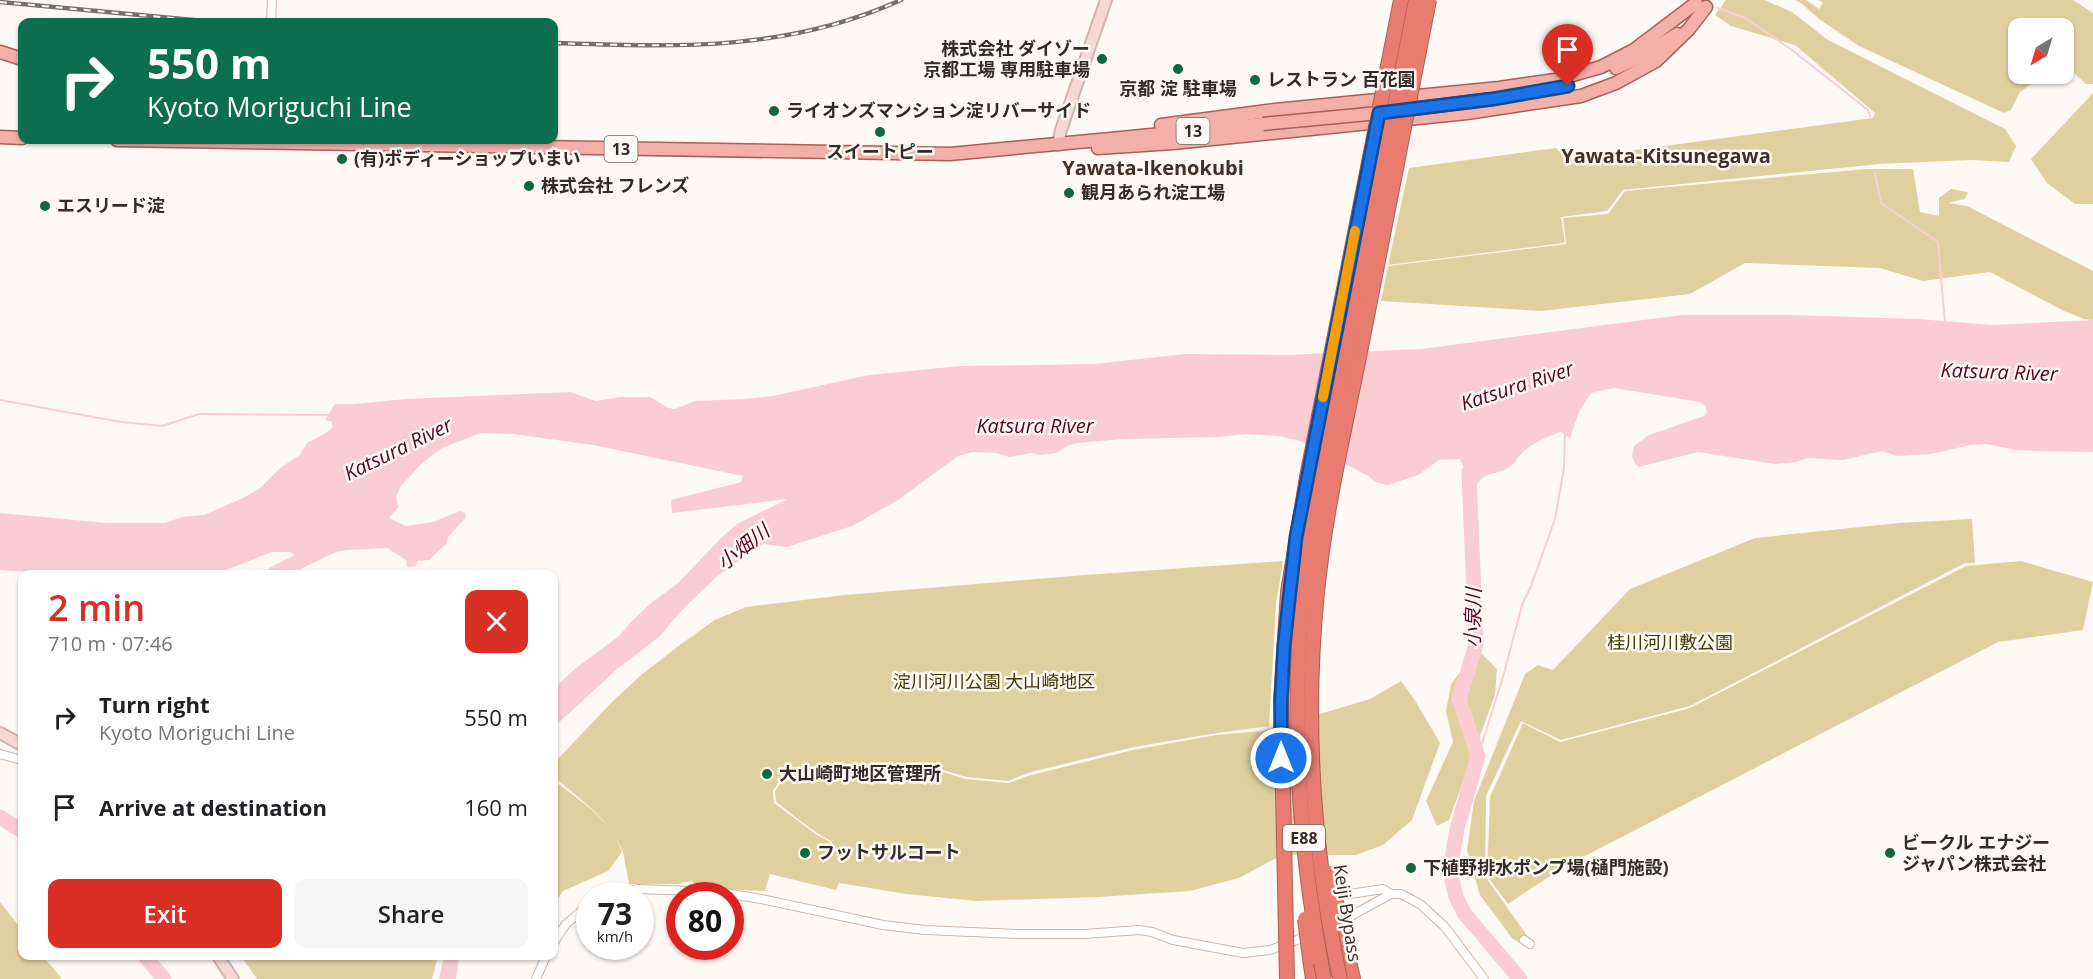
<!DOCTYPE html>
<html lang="en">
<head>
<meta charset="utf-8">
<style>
  :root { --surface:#fff; --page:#f6f6f6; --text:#202124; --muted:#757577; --accent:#d93025 }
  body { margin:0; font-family:"Open Sans","Noto Sans JP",sans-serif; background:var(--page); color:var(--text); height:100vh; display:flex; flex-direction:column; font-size:22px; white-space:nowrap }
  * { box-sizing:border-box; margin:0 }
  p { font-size:20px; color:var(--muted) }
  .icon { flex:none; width:33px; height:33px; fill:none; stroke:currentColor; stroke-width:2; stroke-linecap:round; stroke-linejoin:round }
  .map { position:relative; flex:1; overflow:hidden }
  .side { position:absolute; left:18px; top:570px; width:540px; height:390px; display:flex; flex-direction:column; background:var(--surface); border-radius:12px; box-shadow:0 2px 4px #0004 }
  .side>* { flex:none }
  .guide { position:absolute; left:18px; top:18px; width:540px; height:126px; border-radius:12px; box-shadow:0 2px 4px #0004; background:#0b6e4f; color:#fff; overflow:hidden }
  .needle { width:39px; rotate:218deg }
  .controls { position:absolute; left:2008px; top:18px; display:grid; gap:12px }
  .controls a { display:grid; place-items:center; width:66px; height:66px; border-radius:12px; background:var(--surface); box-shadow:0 2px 4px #0004; font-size:30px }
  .speed { position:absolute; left:576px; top:882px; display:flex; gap:12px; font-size:30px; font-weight:700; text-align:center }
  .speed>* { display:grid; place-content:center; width:78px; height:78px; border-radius:50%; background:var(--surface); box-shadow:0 2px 4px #0004; line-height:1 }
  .speed small { font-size:15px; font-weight:400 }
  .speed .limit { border:9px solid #d22; background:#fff; color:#111 }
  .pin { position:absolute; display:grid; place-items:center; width:51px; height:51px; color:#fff; margin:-62px -26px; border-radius:50% 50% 50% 0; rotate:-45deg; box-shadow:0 0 6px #0007 }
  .pin .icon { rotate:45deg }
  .me { position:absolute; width:66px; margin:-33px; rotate:0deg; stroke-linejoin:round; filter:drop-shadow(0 0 4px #0008) }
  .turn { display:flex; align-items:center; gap:21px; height:126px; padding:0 30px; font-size:27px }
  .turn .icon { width:78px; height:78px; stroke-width:2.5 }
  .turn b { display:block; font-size:42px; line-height:51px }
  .round { display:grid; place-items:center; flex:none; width:63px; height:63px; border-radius:12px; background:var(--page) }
  .headline { display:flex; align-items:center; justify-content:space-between; height:102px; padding:0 30px }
  h1 { font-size:36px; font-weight:600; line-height:45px; color:var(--accent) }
  .cta { display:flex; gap:12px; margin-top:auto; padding:12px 30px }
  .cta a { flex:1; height:69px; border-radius:12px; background:var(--accent); color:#fff; font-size:24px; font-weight:600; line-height:69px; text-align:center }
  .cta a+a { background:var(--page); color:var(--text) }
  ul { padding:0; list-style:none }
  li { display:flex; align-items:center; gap:18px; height:90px; padding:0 30px }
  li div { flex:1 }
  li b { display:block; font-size:22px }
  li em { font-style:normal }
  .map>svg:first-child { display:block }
  .green { fill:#e1d09f }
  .water { fill:#facdd5 }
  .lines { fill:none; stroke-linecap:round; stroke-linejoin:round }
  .stream { stroke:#facdd5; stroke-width:2 }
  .river { stroke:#facdd5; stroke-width:15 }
  .street-casing { stroke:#d0b6a8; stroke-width:10 }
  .secondary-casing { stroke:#d0b6a8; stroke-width:14 }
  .primary-casing { stroke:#aa6056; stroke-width:15 }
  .highway-casing { stroke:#aa6056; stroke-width:16 }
  .street { stroke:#fff; stroke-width:8 }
  .secondary { stroke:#f8d8d4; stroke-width:10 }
  .primary { stroke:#f2b0a9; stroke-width:12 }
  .highway { stroke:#e97c70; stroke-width:14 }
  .rail-casing { stroke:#786f6b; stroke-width:4.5 }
  .rail { stroke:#fff9f6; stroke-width:2; stroke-dasharray:7; stroke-linecap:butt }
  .primary-bridge-casing { stroke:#aa6056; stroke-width:15; stroke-linecap:butt }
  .highway-bridge-casing { stroke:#aa6056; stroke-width:16; stroke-linecap:butt }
  .primary-bridge { stroke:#f2b0a9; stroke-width:12 }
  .highway-bridge { stroke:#e97c70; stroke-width:14 }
  .route-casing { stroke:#114b97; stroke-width:15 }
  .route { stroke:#1a73e8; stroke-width:10 }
  .slow { stroke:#f59e0b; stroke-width:10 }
  .poi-dot { fill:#10693c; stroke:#fff9f6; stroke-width:2 }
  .labels { text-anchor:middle; stroke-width:5; stroke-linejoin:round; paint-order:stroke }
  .shield { fill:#fff9f6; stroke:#726964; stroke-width:1.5 }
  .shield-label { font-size:16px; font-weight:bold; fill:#352b26 }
  .poi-label { font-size:18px; font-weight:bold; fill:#352b26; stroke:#fff9f6; text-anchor:start }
  .park-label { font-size:18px; fill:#463700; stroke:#fff9f6 }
  .street-label { font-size:18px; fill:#352b26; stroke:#fff9f6 }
  .neighbourhood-label { font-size:20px; font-weight:bold; fill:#432f24; stroke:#fff9f6 }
  .water-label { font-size:20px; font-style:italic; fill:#580223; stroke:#fff9f6 }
</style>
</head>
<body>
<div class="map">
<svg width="2093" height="979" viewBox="0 0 2093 979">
  <rect width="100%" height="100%" fill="#fff9f6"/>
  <g class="green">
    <polygon points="1726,0 1764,0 1792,12 1828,40 2005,129 2016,146 2009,162 1971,160 1879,164 1623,190 1607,211 1561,217 1565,243 1388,265 1409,168 1556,148 1567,159 1873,118 1875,113 1795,45 1731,26 1715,15"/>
    <polygon points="1795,0 1806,0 1819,9 1823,3 1819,0 2073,0 2093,13 2093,84 2086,84 2064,64 2064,28 2019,28 2019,74 2045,74 2020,92 2011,110 2004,113 1859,46 1819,19 1801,3"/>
    <polygon points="2093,93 2093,204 2075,204 2047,183 2031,159"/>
    <polygon points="1867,169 1913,169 1920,212 1939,216 1939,198 1951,189 1968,192 1965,199 1948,203 1967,206 2093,271 2093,320 2084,319 2064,311 1990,272 1923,281 1880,268 1745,263 1690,294 1541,311 1381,301 1388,266 1566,244 1563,218 1608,214 1625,191"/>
    <polygon points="1972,519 1975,563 1965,563 1690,706 1561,740 1521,721 1486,796 1485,876 1528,937 1526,947 1512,938 1480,895 1467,850 1474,801 1525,674 1538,665 1553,670 1630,589 1755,538 1899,523"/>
    <path d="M1283,561L1276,604L1269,726L1217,733L1134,747L1031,772L1008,781L966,777L933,767L902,775L842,770H787L773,791L774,803L817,835L830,842L834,849L831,841C811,831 794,815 776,802L775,791L787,772H841L903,777L933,769L966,779L1009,783L1031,775L1133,750L1216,735L1262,731L1370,699L1401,681L1416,702L1440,743L1412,820L1383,845L1356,855H1282L1239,878L1190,891L1098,897L976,901L906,894L839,883L836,890L770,874L765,891L697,888L692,881L676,884H629L623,852L616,837L622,852L608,871L563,891L554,904V791L559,784L590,808L613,831L591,808L554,777V763L611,703L640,676L681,644L715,620L746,607L845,595L1085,575Z"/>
    <polygon points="2021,561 2093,582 2083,630 1998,642 1562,868 1508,904 1487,876 1490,797 1523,723 1560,742 1690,708 1966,566"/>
    <polygon points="1481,653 1497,669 1495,695 1449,820 1437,826 1426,801 1453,742 1446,711 1451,684 1468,662"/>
    <polygon points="0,902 22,930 22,956 43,956 62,979 0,979"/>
    <polygon points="241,956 438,956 432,979 257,979"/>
  </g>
  <g class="water">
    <path d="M1682,315H1791L1919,319L1992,325L2093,320V452L2039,451L2016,450L1986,444L1970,445L1931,454L1897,456L1882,451L1843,460L1808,458L1796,462L1775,464L1698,452L1639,467L1635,464L1632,456L1634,446L1649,435L1704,416L1707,412L1705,406L1700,402L1614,388L1591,393L1579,412L1570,438L1561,432C1548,436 1535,442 1524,451C1519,455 1516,462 1511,466C1497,477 1484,468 1474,490H1465L1464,468L1460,459L1439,460L1418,475L1388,485C1379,484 1375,482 1368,476L1313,446L1297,440L1278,436L1246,434L1218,437L1124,439L1077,443L1067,446L1056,453L1040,455L1031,453L1010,457L996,453L973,452L958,456L898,500L852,526L787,547L763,544L716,577L680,612L660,636L616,670L554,727V688L576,668L619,636L630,623L651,603L678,583L722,537L737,524L788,499L672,513L671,500L741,482L743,476L593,445L513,434L481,433L442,448L423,462L400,487L396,497L398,507L389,518L406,526L433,522L460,511L465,513L466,517L448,537L447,543L429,560L417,561L416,566L407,567L406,560L387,548L347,550L336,552L298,570L294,554L290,552H272L216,574H56L0,570V513L107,523H165L182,517L204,515L243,498L259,489L280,468L300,455L307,443L326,433L332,428V422L325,420L335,404H354L406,399L570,392L596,401L620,397H650L669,408L675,409L695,401L744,399L773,396L869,375L960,366L1095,364L1185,354L1287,355L1421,349Z"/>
    <polygon points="444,956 459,956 456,979 439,979"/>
  </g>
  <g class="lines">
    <g class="stream">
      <polyline points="1718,8 1745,18 1792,50 1868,110 1870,116"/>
      <polyline points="1875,174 1881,203 1938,242 1945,323"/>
      <polyline points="0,400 121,422 162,426 199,414 329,415"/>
      <polyline points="1478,756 1503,677 1522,605 1531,586 1555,519 1564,468 1565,432"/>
    </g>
    <g class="river">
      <polyline points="1469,472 1476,645 1459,699 1478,756 1457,829 1453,853 1452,880 1456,897 1464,913 1520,979"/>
      <polyline points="274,574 315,553"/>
      <polyline points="0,817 22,831"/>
      <polyline points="145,956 164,979"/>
    </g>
    <g class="street-casing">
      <g id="street">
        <polyline points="271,22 272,0"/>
        <polyline points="0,754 22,760"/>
        <polyline points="1350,894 1383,889 1391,894"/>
        <polyline points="608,896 638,889 719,892 761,899 883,925 925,930 1017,934 1085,934 1139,930 1152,932 1173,940 1243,953 1270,950 1297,940 1347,918 1391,894 1401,894 1420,904 1445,927 1484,979"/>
        <polyline points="1524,940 1530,944"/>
        <polyline points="554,942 566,924 590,904"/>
        <polyline points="536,979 546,956"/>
      </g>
    </g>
    <g class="secondary-casing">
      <g id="secondary">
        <polyline points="1058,145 1061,130 1106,0"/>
        <polyline points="0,733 22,745"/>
        <polyline points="218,956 233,979"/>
      </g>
    </g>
    <g class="primary-casing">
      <g id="primary">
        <polyline points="0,52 22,59"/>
        <polyline points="1616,68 1642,56 1677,34"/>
        <polyline points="1493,99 1557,88"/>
        <polyline points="1161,125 1275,110 1499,88 1555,80 1601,67 1634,50 1696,3"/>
        <polyline points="0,137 22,138"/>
        <path d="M117,140L950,154C1054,145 1159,134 1263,124"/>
        <polyline points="1098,148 1173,143 1467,113 1581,96 1616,83 1656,61 1689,29 1706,7"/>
      </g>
    </g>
    <g class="highway-casing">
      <g id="highway">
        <polyline points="1341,926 1353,979"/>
        <polyline points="1310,958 1313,979"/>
      </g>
    </g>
    <use href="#street" class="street"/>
    <use href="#secondary" class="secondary"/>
    <use href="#primary" class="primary"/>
    <use href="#highway" class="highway"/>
    <g class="rail-casing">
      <g id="rail">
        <polyline points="0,2 215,22"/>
        <path d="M554,43C677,47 786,52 901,0"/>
      </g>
    </g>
    <use href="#rail" class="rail"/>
    <g class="primary-bridge-casing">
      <polyline id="primary-bridge" points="1263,124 1379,113 1493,99"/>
    </g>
    <g class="highway-bridge-casing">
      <g id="highway-bridge">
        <polyline points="1330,873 1341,926"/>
        <polyline points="1305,919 1310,958"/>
        <polyline points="1287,979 1281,700 1288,592 1307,477 1401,0"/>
        <path d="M1324,979C1303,871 1293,758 1299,647C1304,551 1325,456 1344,362C1368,241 1392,121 1416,0"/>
        <path d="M1340,979C1313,852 1304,722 1317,592C1325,512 1344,432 1360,352C1383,235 1406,117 1429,0"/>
      </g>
    </g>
    <use href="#primary-bridge" class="primary-bridge"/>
    <use href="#highway-bridge" class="highway-bridge"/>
  </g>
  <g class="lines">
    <g class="route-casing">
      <polyline id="route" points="1281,758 1281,700 1284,645 1296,537 1379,113 1493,99 1568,86"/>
    </g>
    <use href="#route" class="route"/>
    <polyline class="slow" points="1323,397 1355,231"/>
  </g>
  <g class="poi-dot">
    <circle cx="1102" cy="59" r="6"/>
    <circle cx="1178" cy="69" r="6"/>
    <circle cx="1255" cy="80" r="6"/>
    <circle cx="774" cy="111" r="6"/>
    <circle cx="880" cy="132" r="6"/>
    <circle cx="342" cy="159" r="6"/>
    <circle cx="529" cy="186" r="6"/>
    <circle cx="1069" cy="193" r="6"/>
    <circle cx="45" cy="206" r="6"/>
    <circle cx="767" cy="774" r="6"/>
    <circle cx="805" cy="853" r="6"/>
    <circle cx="1890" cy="853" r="6"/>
    <circle cx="1411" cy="868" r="6"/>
  </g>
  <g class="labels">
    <g class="shield">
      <rect x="1176.5" y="118" width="33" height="26" rx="4.5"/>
      <rect x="604.5" y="136" width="33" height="26" rx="4.5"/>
      <rect x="1283" y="825" width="42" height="26" rx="4.5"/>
    </g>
    <g class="shield-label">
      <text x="1193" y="137">13</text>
      <text x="621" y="155">13</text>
      <text x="1304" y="844">E88</text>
    </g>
    <g class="poi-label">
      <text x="1090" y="55" text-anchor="end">株式会社 ダイゾー<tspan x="1090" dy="21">京都工場 専用駐車場</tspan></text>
      <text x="1267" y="86">レストラン 百花園</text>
      <text x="1178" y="95" text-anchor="middle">京都 淀 駐車場</text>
      <text x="786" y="117">ライオンズマンション淀リバーサイド</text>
      <text x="880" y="158" text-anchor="middle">スイートピー</text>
      <text x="354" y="165">(有)ボディーショップいまい</text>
      <text x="541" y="192">株式会社 フレンズ</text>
      <text x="1081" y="199">観月あられ淀工場</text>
      <text x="57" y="212">エスリード淀</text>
      <text x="779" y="780">大山崎町地区管理所</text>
      <text x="1902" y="849">ビークル エナジー<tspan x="1902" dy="21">ジャパン株式会社</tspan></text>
      <text x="817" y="859">フットサルコート</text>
      <text x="1423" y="874">下植野排水ポンプ場(樋門施設)</text>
    </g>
    <g class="park-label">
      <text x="1670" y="649">桂川河川敷公園</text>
      <text x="994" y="688">淀川河川公園 大山崎地区</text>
    </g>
    <g class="street-label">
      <text transform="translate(1347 913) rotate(81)" y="6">Keiji Bypass</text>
    </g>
    <g class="neighbourhood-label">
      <text x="1666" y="163">Yawata-Kitsunegawa</text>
      <text x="1153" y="175">Yawata-Ikenokubi</text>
    </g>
    <g class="water-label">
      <text transform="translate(1999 372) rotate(2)" y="7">Katsura River</text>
      <text transform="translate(1517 386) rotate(-18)" y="7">Katsura River</text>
      <text x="1035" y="433">Katsura River</text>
      <text transform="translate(398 449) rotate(-26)" y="7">Katsura River</text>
      <text transform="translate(743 547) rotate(-38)" y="7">小畑川</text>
      <text transform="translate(1473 618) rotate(-89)" y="7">小泉川</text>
    </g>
  </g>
</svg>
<div class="controls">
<a><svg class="needle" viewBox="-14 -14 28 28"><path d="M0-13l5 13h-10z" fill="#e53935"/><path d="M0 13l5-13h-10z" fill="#757577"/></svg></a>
</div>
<div class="speed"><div>73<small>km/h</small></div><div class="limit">80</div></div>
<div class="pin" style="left:1568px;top:86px;background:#d93025"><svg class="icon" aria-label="arrive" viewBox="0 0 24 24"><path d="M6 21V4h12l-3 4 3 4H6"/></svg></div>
<svg class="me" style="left:1281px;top:758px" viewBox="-20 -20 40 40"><circle r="17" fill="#1a73e8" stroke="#fff" stroke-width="3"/><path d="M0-11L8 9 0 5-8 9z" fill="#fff"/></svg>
<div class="guide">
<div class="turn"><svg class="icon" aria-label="right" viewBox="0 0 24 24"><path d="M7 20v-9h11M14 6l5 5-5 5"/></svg><div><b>550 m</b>Kyoto Moriguchi Line</div></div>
</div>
<section class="side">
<div class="headline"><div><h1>2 min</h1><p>710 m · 07:46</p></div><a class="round" style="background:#d93025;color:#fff"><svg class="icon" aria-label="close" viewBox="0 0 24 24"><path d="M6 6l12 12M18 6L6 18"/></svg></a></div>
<ul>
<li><svg class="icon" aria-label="right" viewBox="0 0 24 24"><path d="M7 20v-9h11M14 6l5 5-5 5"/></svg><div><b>Turn right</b><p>Kyoto Moriguchi Line</p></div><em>550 m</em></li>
<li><svg class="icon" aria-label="arrive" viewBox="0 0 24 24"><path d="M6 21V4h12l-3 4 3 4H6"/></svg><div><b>Arrive at destination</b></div><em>160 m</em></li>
</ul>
<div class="cta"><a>Exit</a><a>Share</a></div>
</section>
</div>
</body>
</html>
